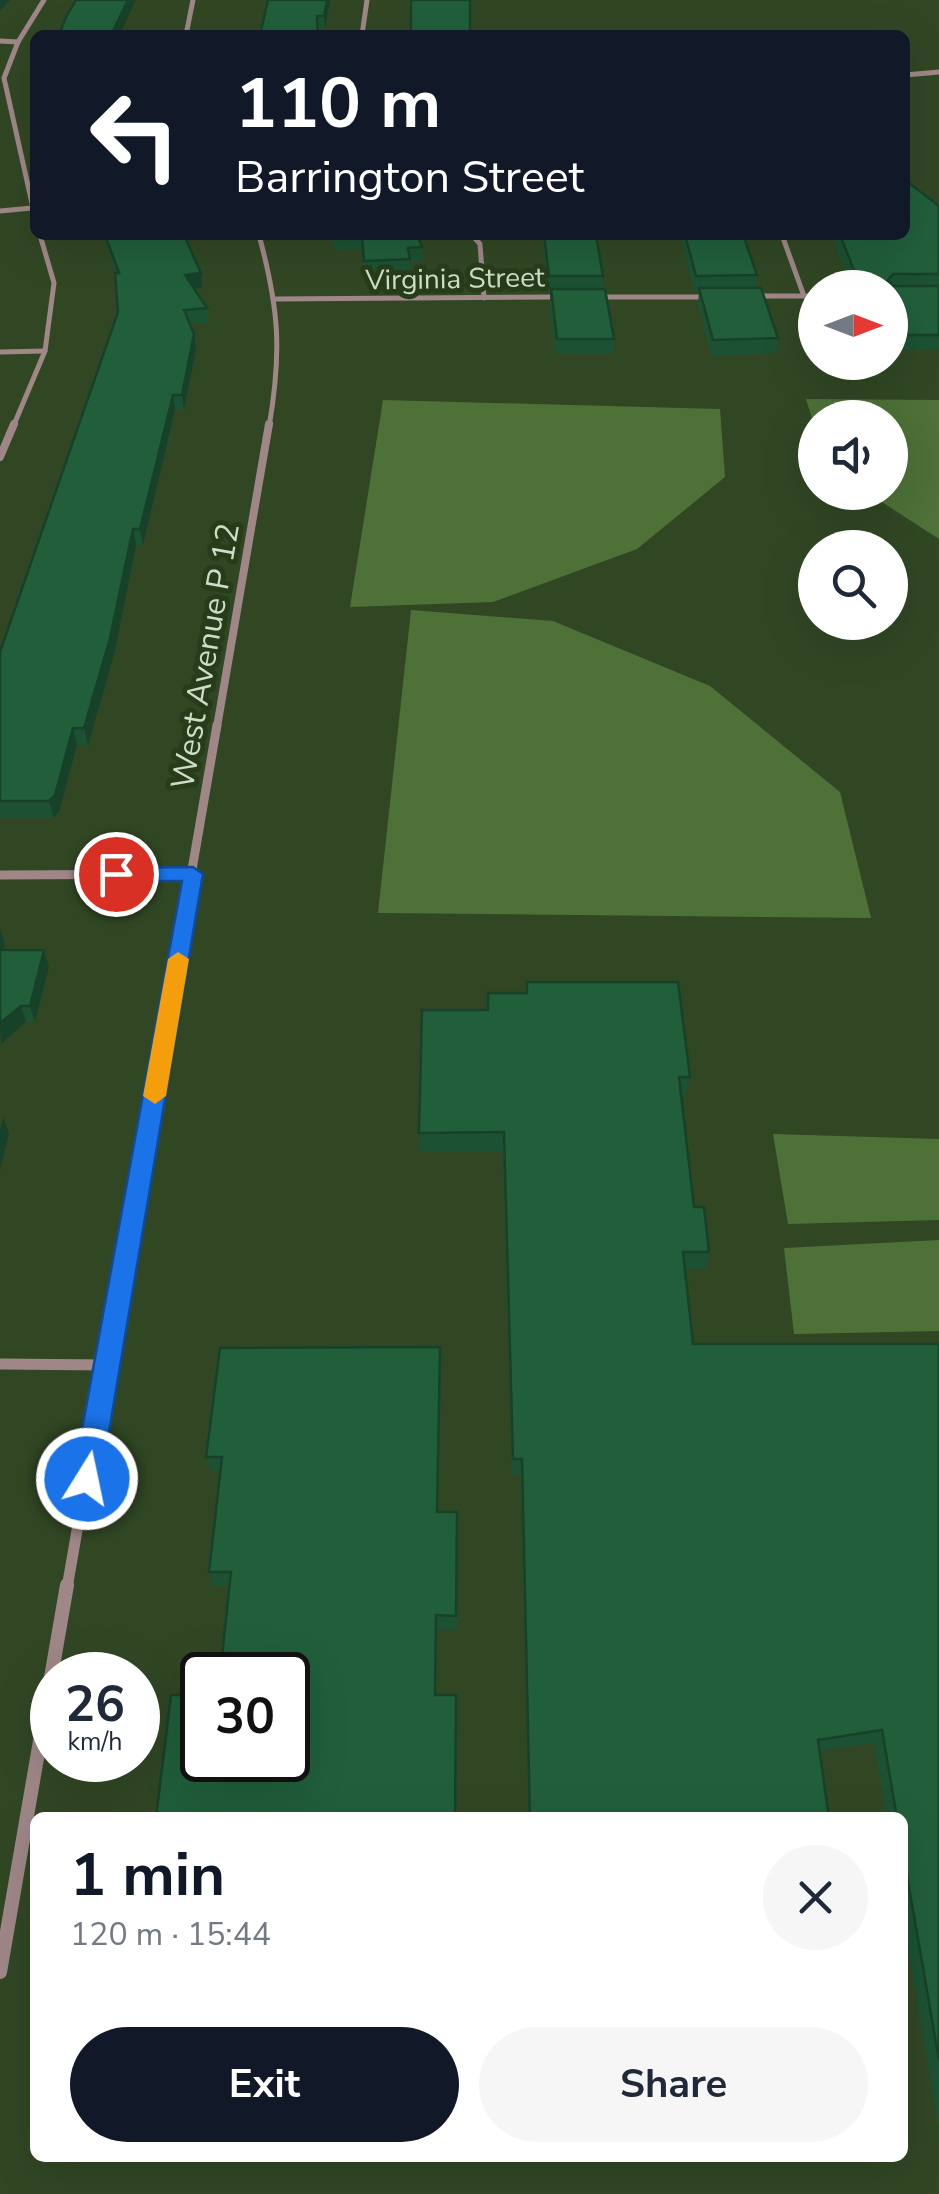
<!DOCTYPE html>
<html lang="en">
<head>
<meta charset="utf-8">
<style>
  :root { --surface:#fff; --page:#f6f6f7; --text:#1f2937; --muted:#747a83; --accent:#111827 }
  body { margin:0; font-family:"Nunito Sans",sans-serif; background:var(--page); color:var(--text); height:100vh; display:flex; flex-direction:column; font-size:38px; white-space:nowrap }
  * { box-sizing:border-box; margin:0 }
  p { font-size:32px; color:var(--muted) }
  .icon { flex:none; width:55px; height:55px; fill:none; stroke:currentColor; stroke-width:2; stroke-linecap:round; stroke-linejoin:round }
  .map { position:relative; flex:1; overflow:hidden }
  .details { position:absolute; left:30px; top:1812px; width:878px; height:350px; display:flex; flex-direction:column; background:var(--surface); border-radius:15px; box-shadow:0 10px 40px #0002 }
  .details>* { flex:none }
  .hud { position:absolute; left:30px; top:30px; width:880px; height:210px; border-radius:15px; box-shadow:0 10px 40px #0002; background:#111827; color:#fff; overflow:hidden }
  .needle { width:65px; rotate:90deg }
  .tools { position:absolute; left:798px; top:270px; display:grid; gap:20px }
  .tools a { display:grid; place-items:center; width:110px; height:110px; border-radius:50%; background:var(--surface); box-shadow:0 10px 40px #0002; font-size:50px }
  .speed { position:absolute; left:30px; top:1652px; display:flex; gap:20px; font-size:50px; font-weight:700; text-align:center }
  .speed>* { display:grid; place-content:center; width:130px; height:130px; border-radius:50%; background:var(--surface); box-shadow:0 10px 40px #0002; line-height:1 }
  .speed small { font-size:25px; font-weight:400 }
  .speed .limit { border:5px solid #111; border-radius:15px; background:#fff; color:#111 }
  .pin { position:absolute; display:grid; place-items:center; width:85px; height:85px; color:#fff; margin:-42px; border:5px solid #fff; border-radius:50%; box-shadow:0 2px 10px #0007 }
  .me { position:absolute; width:110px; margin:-55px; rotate:10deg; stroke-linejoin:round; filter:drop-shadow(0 0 8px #0008) }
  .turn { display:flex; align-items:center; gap:35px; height:210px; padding:0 40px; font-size:45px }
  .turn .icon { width:130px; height:130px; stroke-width:2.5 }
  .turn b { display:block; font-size:70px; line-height:85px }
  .round { display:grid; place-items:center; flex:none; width:105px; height:105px; border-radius:52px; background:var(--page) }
  .headline { display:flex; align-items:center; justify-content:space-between; height:170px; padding:0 40px }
  h1 { font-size:60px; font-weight:700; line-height:75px; color:var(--accent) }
  .primary-button { display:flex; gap:20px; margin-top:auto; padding:20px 40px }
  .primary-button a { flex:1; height:115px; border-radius:60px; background:var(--accent); color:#fff; font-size:40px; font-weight:700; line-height:115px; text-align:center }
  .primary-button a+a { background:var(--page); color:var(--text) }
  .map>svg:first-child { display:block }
  .green { fill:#4d7137 }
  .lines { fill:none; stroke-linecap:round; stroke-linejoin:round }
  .street-far4 { stroke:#9f8788; stroke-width:5 }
  .street-far3 { stroke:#9f8788; stroke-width:8 }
  .street-far2 { stroke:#9f8788; stroke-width:9 }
  .street-far1 { stroke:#9f8788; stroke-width:11 }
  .street { stroke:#9f8788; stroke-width:14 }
  .wall { fill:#1c5233 }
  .shaded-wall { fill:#174229 }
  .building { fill:#215f3b; stroke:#174229; stroke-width:2.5 }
  .route { fill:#1a73e8; stroke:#114b97; stroke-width:2.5 }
  .slow { fill:#f59e0b }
  .labels { text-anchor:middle; stroke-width:10; stroke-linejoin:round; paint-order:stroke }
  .far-street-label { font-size:28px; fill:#cfdcc8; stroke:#273d1a }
  .street-label { font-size:32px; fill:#cfdcc8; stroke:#273d1a }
</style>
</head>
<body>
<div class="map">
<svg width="939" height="2194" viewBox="0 0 939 2194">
  <rect width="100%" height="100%" fill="#314724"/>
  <g class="green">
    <polygon points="806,399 939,400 939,539 868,493 890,492 890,418 815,418 815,428"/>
    <polygon points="383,400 720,409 725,477 637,549 493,602 350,607"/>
    <polygon points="411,610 553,621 710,686 840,792 871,918 378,913"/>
    <polygon points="773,1134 939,1139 939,1220 788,1224"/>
    <polygon points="939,1240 939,1331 794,1334 784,1248"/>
  </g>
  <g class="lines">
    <g class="street-far4">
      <polyline points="186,35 193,0"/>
      <polyline points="362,35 367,0"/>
      <polyline points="0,41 18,42"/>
      <polyline points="905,75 939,72"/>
      <polyline points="0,211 32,208"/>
      <polyline points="35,217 4,78 18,42 44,0"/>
      <path d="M259,235C279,309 282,351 269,427"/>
      <polyline points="472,235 480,244 484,298"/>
      <polyline points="782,235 804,296"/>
      <polyline points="751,296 815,296"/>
      <polyline points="596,297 709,297"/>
      <polyline points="276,299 559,297"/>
      <polyline points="0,352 45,351"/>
      <polyline points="13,427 45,351 54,283 40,235"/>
    </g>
    <g class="street-far3">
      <polyline points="0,457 14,424"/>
      <polyline points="217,727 269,424"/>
    </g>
    <g class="street-far2">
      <polyline points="0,875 193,874"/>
      <polyline points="151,1107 217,725"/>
    </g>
    <g class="street-far1">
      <polyline points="0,1364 107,1365"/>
      <polyline points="67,1588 151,1105"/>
    </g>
    <polyline class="street" points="0,1972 67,1585"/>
  </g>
  <g class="wall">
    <polygon points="268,0 330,0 325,29 318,29"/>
    <polygon points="939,206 939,350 890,350 890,288 853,288 835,245 837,235 905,235"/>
    <polygon points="102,235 184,235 201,273 202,288 195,289 207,308 209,323 190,324 194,334 196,349 184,410 175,410 143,545 136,545 114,655 88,745 77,745 59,812 54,818 0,818 0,652 118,312 116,273"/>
    <polygon points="328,235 417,235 422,247 423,262 410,262 410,274 365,275 363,249 336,250"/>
    <polygon points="542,235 596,235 603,276 602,289 614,339 613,354 556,354 550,304 550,291 548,291"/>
    <polygon points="682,235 743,235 757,275 755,288 778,338 776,353 711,356 698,303 699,290 694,290 682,242"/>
    <polygon points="0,928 5,945 4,950 49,967 35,1022 26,1022 1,1044"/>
    <polygon points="527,982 690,1077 686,1096 681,1096 694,1207 709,1252 706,1270 685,1270 693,1344 939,1344 939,2130 902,1911 902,1818 887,1818 874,1743 819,1751 829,1818 529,1818 521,1475 512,1475 503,1151 420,1152 419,1133 488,1010 526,993"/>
    <polygon points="220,1348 438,1512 457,1512 457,1629 436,1629 435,1695 288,1760 230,1586 213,1586 209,1572 220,1472 211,1472 206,1457"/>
  </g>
  <g class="shaded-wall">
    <polygon points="0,0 10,0 0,11"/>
    <polygon points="128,0 136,0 121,32 122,35 114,35 113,31"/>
    <polygon points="327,0 330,0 325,29 324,16"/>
    <polygon points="201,273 202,288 187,290 185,275"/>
    <polygon points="194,334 196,349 184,410 182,395"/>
    <polygon points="173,395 175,410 143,545 140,529"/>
    <polygon points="133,529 136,545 114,655 88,745 84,728"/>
    <polygon points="73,728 77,745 59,812 54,818 49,801"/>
    <polygon points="0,928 5,945 0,964"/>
    <polygon points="44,950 49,967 35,1022 30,1006"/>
    <polygon points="21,1006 26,1022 1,1044 0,1023"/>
    <polygon points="3,1117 9,1133 0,1170 0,1130"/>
  </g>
  <g class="building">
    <polygon points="76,0 128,0 113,31 121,31 119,35 59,35 66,17"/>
    <polygon points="268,0 327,0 324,16 317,16 318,35 260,35"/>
    <rect x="411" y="0" width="59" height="35"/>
    <polygon points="905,180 939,206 939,274 893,274 887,281 893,286 939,286 939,335 890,335 890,288 861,288 840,235 905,235"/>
    <polygon points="105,235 184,235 201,273 185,275 207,308 184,310 194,334 182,395 173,395 140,529 133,529 110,638 84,728 73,728 55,795 49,801 0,801 0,652 118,312 115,273 119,273"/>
    <polygon points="362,235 417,235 422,247 408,248 410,259 364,261"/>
    <polygon points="544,235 596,235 603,276 549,276"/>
    <polygon points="685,235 743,235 757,275 696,276"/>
    <polygon points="699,288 761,288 778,338 713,340"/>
    <polygon points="551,289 605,289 614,339 557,339"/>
    <polygon points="0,950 44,950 30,1006 21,1006 0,1023"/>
    <polygon points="527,982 678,982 689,1069 690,1077 679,1077 694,1207 704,1207 709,1252 683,1252 693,1344 939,1344 939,2060 902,1847 902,1818 897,1818 882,1730 818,1740 829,1818 530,1818 522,1459 513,1459 504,1132 419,1133 422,1010 488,1010 488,993 527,993"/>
    <polygon points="440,1347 437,1512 457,1512 456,1616 436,1615 435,1695 456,1695 455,1818 156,1818 171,1695 202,1695 202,1760 288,1760 288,1675 220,1675 231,1572 209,1572 222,1457 206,1457 220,1348"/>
  </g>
  <polygon class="route" points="193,867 203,874 101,1479 96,1488 87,1492 77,1488 73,1479 182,881 116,881 106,874 116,868"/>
  <polygon class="slow" points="178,952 189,959 166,1096 155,1104 143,1096 168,959"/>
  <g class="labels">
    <g class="far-street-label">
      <text transform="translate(455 278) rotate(-1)" y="10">Virginia Street</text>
    </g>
    <g class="street-label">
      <text transform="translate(205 656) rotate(-80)" y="11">West Avenue P 12</text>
    </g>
  </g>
</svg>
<div class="tools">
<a><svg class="needle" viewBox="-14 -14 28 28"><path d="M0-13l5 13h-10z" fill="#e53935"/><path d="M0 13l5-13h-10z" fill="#747a83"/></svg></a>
<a><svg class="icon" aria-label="sound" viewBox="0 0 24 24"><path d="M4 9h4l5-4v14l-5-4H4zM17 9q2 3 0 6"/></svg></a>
<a><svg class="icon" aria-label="search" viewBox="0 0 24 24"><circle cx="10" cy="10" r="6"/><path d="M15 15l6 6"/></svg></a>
</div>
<div class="speed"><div>26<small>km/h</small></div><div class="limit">30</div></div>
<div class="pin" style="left:116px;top:874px;background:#d93025"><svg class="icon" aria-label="arrive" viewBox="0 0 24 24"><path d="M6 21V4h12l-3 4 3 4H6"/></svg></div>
<svg class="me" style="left:87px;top:1479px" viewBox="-20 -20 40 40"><circle r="17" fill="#1a73e8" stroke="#fff" stroke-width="3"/><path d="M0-11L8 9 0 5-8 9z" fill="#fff"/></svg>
<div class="hud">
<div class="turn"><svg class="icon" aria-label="left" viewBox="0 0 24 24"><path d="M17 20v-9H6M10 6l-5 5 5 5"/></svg><div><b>110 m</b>Barrington Street</div></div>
</div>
<section class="details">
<div class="headline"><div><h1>1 min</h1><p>120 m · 15:44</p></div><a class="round"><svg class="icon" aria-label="close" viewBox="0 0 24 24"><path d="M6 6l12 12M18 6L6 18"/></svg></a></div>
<div class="primary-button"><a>Exit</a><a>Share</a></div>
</section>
</div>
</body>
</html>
